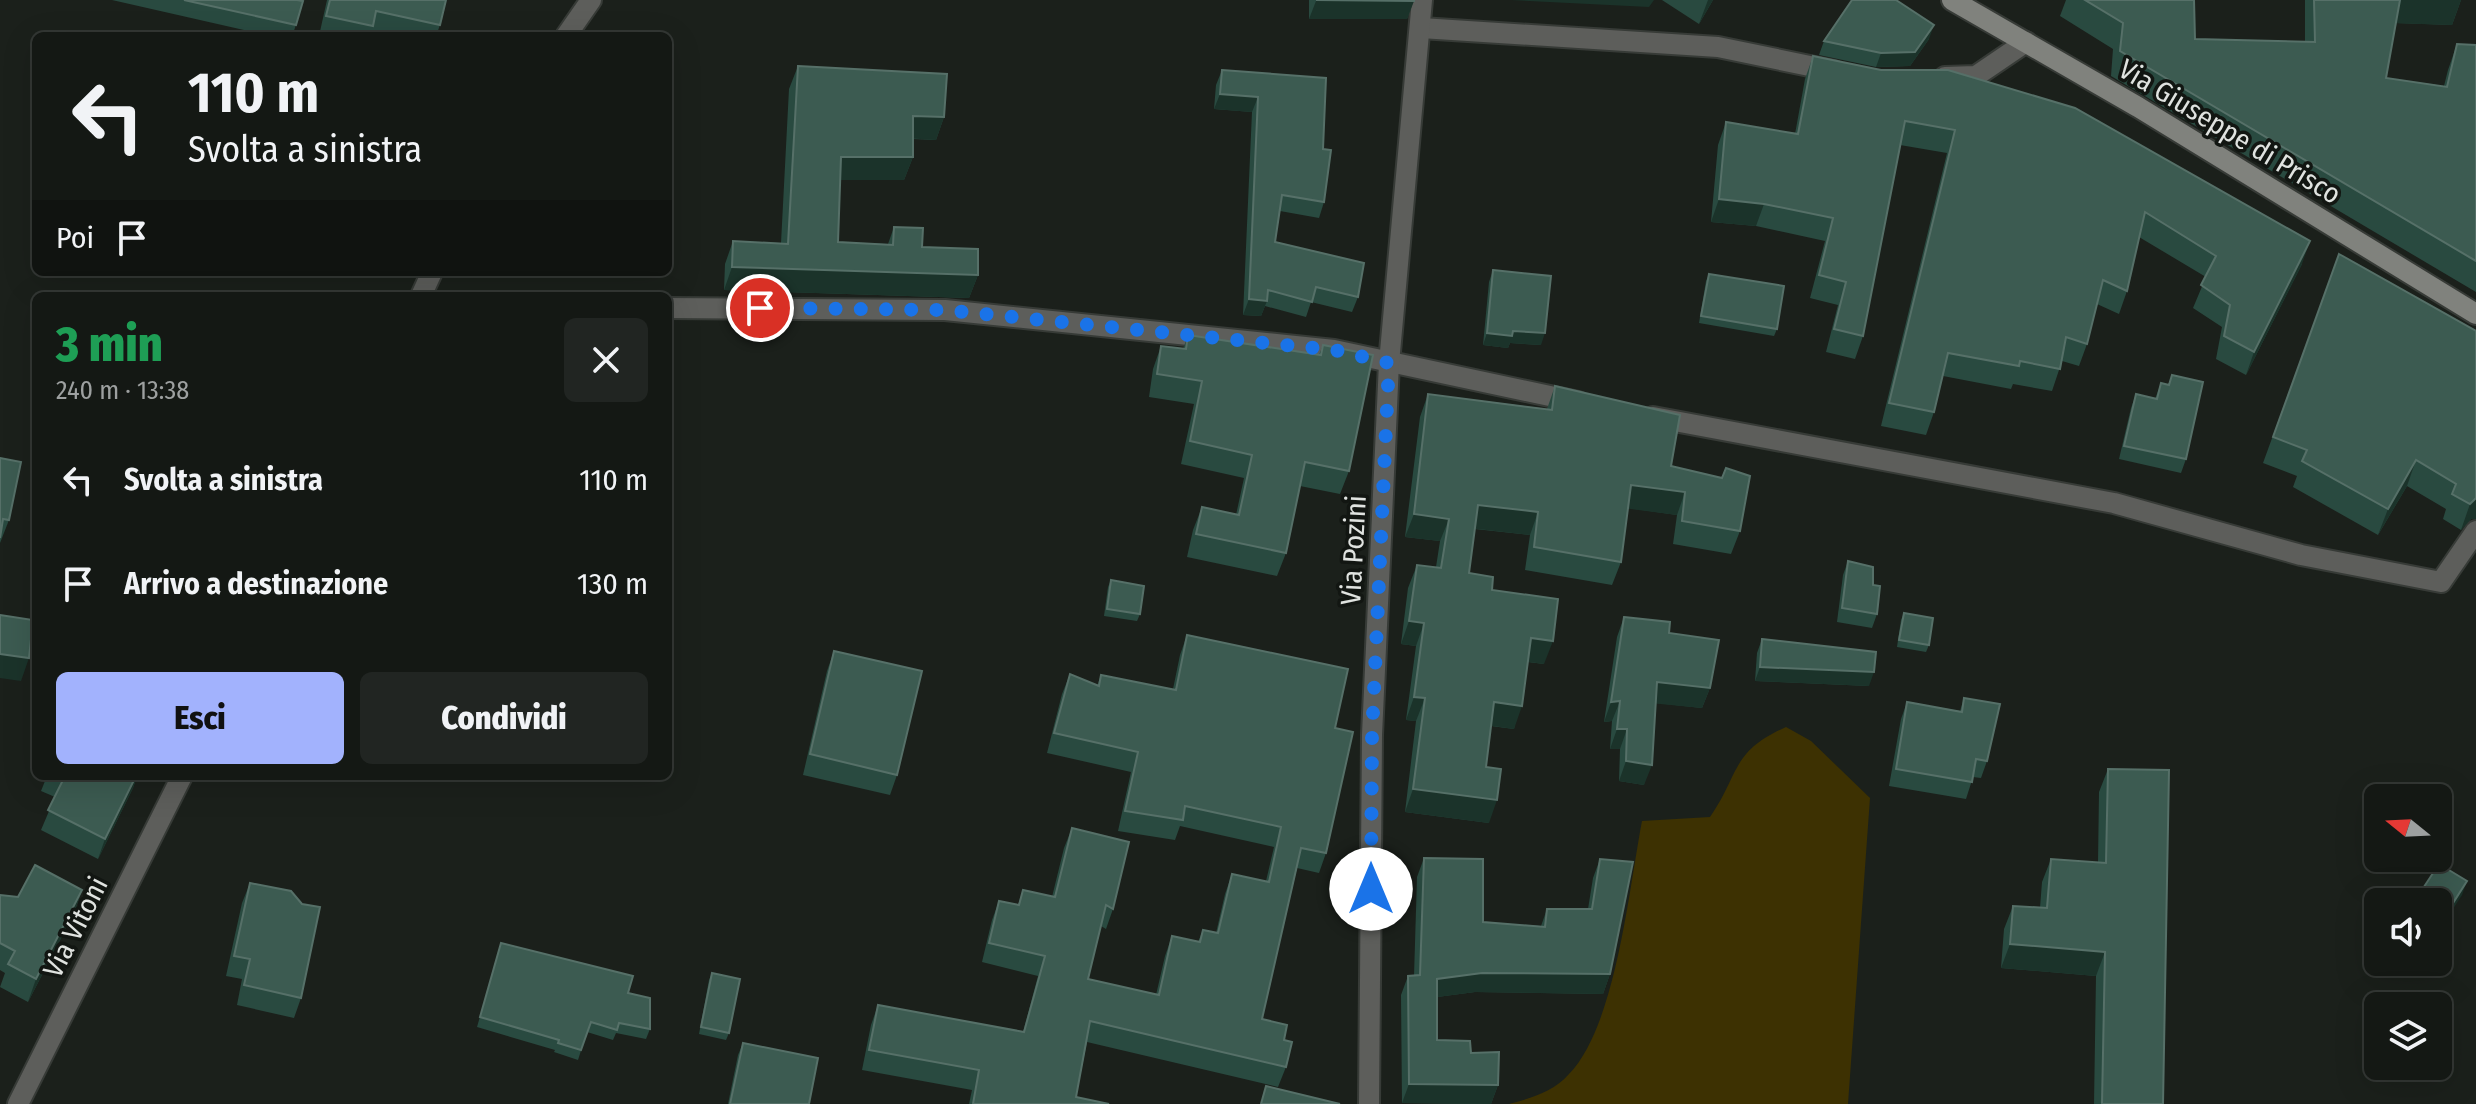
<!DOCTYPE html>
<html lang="it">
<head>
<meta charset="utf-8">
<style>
  :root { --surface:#141814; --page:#212522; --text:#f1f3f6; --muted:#9da0a0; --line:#333734; --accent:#a2b2fd }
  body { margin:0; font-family:"Fira Sans Condensed",sans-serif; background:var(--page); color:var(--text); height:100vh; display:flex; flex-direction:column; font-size:30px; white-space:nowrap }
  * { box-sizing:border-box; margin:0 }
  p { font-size:26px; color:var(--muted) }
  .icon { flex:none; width:44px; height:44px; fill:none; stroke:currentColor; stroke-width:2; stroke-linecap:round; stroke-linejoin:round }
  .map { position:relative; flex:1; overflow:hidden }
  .panel { position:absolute; left:32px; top:292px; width:640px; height:488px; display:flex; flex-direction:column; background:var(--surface); border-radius:12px; box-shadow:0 8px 32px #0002,0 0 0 2px var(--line) }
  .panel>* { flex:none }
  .hud { position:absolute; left:32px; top:32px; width:640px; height:244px; border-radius:12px; box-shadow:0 8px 32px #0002,0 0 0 2px var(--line); background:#141814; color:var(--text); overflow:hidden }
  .needle { width:52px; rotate:288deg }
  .tools { position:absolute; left:2364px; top:784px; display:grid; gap:16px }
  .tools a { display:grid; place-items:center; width:88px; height:88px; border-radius:12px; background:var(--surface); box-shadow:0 8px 32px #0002,0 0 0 2px var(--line); font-size:40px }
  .pin { position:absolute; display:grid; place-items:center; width:68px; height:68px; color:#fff; margin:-34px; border:4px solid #fff; border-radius:50%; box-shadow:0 2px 8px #0007 }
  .me { position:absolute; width:88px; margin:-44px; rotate:0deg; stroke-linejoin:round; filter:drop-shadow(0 0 6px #0008) }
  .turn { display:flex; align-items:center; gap:28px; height:168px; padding:0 24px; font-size:36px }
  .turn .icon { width:104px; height:104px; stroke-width:2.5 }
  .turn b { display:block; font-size:56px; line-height:68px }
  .then { display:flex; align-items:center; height:76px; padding:0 24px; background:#0003; gap:16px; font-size:30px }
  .round { display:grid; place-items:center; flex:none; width:84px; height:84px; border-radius:12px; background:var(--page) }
  .head { display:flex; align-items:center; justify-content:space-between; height:136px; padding:0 24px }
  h1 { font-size:48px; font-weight:800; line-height:60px; color:#1e9e55 }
  .button { display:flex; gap:16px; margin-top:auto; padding:16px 24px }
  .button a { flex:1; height:92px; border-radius:12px; background:var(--accent); color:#111; font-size:32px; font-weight:800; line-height:92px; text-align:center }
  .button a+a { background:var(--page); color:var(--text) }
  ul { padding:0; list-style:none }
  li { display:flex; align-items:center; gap:24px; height:104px; padding:0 24px }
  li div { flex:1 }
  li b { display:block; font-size:30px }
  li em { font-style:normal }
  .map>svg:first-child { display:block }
  .green { fill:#3d3102 }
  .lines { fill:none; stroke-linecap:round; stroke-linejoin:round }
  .street-casing { stroke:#373b37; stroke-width:24 }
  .secondary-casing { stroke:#373b37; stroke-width:24 }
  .street { stroke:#5d5e5b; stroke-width:20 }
  .secondary { stroke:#80827d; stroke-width:20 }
  .wall { fill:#294a40 }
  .shaded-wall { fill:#1b332a }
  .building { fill:#3c5b51; stroke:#567068; stroke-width:2 }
  .route { stroke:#1a73e8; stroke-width:14; stroke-dasharray:0 25.2 }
  .labels { text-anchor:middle; stroke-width:7; stroke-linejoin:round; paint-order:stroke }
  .street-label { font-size:28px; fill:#e0e3e0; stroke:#121612 }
</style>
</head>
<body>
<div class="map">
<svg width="2476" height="1104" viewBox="0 0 2476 1104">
  <rect width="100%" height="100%" fill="#1b201b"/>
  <path class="green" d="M1786,727L1811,741L1870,798L1848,1104H1509C1531,1098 1553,1092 1569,1074C1616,1026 1629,888 1642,821L1710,817C1740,774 1730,752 1786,727Z"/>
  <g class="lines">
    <g class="street-casing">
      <g id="street">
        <polyline points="1421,28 1718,47 1834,71"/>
        <polyline points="566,36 591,0"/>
        <polyline points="1945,77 1976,76 2026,42"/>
        <polyline points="421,296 432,272"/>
        <polyline points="668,308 945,310 1334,350 1578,402"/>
        <polyline points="1653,417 2114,503 2301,555 2441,582 2476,531"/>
        <polyline points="18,1104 182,776"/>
        <polyline points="1369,1104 1372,735 1389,363 1422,0"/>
      </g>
    </g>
    <g class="secondary-casing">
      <polyline id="secondary" points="1952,0 2138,107 2476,314"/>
    </g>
    <use href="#street" class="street"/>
    <use href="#secondary" class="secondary"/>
  </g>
  <g class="wall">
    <polygon points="112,0 297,0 296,25 292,36 270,36"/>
    <polygon points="327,0 446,0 440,25 436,36 392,36 371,31 370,36 319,36"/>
    <polygon points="1309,0 1414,0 1407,19 1309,19"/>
    <polygon points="1662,0 1713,0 1699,24"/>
    <polygon points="2066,0 2194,0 2195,39 2305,42 2305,0 2461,0 2452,25 2396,23 2386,78 2444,86 2448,70 2457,44 2476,45 2476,292 2111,76 2113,49 2060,16"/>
    <polygon points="1929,39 1910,66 1876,67 1819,55 1824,41"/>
    <polygon points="1813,56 2302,264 2246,375 2216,359 2222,327 2193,308 2206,277 2139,237 2127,291 2119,314 2097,304 2087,344 2079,366 2062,361 2052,391 2013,384 2011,389 1943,376 1934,412 1926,435 1881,426 1947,153 1900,145 1863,336 1855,359 1826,352 1838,305 1810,298 1825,241 1756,226 1711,222 1718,145 1726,122 1795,134 1805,79"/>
    <polygon points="798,66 944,117 936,140 913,139 913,157 904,180 840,180 838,242 888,244 894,227 922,247 978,275 969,298 724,290 725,264 733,241 781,243 789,89"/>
    <polygon points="1222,70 1323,149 1324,202 1319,218 1280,211 1275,242 1358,297 1352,312 1311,302 1306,317 1265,306 1261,316 1243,315 1252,112 1214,109 1216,85"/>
    <polygon points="2339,254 2476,331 2476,519 2471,519 2461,530 2443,519 2446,509 2407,486 2378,535 2293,487 2297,476 2263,463"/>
    <polygon points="1493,270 1541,345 1510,343 1508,348 1483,345 1489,282"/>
    <polygon points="1709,274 1777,329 1774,336 1699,323 1706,281"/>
    <polygon points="1188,335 1319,355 1323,345 1349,471 1340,494 1300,486 1286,553 1277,576 1187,557 1193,530 1202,507 1236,515 1244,478 1181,464 1194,404 1149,397 1153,369 1161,346 1183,349"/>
    <polygon points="2172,375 2186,459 2181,473 2119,459 2131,408 2136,394 2155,399 2161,383 2168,385"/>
    <polygon points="1555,386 1671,466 1740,531 1731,554 1673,544 1677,515 1628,508 1621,562 1612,585 1525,570 1530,535 1475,529 1469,573 1492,590 1544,664 1528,662 1514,729 1491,726 1486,767 1489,823 1405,812 1416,721 1406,720 1416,646 1401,644 1408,588 1417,565 1436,567 1440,541 1405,537 1420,417 1428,394 1547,409"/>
    <polygon points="0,458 9,520 0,543"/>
    <polygon points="1848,561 1873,585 1877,614 1872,628 1837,622 1843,575"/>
    <polygon points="1111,580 1140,614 1137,621 1104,616 1108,587"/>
    <polygon points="1904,613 1929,645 1926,652 1897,647 1901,620"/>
    <polygon points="1624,617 1669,633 1710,688 1702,708 1656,703 1644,785 1619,781 1620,749 1610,749 1612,721 1604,722 1617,637"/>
    <polygon points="1187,635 1335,728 1326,853 1319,873 1297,868 1262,1019 1284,1040 1286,1067 1278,1087 1087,1042 1076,1097 1109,1104 969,1104 972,1090 862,1070 871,1025 878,1005 1023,1032 1038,976 982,962 992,920 999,901 1018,905 1023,890 1052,897 1064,848 1072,828 1113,909 1106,929 1101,926 1088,979 1156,995 1165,956 1172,936 1198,942 1203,930 1216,933 1225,894 1232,874 1266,881 1274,847 1180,826 1175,840 1118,831 1131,772 1047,753 1062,694 1070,674 1097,686 1101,675 1173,689 1180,655"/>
    <polygon points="1762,639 1869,686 1755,681 1757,653"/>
    <polygon points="834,651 897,775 890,795 803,775 827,671"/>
    <polygon points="1964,698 1987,761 1981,778 1973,777 1966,799 1889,786 1901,719 1907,702 1960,711"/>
    <polygon points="2108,769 2163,1104 2094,1104 2096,976 2001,968 2004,929 2013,906 2040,908 2042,882 2051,859 2098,863 2099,792"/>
    <polygon points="47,776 137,776 133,788 98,859 41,830 55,797 41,791"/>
    <polygon points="1424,858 1483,922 1541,926 1547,909 1588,909 1593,878 1600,859 1610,974 1603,994 1475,992 1437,997 1437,1040 1471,1053 1498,1085 1491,1104 1402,1103 1401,995 1408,976 1414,976 1417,877"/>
    <polygon points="250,883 302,904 301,998 294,1018 237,1005 242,979 226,976 242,903"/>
    <polygon points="82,890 74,913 28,1002 0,987 5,973 0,970 0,895 18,897"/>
    <polygon points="501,943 628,993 650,1029 646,1039 616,1033 613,1040 587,1032 578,1060 554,1052 555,1050 477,1027"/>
    <polygon points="712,973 729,1033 726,1040 699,1034 709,980"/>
    <polygon points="743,1043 809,1104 728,1104 738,1055"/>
  </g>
  <g class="shaded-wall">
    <polygon points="1511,0 1654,0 1649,7"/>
    <polygon points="1708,0 1713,0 1699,24"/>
    <polygon points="2399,0 2461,0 2452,25 2391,23"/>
    <polygon points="1316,1 1414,1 1407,19 1309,19"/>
    <polygon points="1934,25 1929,39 1910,66 1876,67 1881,53"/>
    <polygon points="1220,94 1258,97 1252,112 1214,109"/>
    <polygon points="913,116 944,117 936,140 905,138"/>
    <polygon points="841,157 913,157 904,180 833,180"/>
    <polygon points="1719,199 1764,204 1756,226 1711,222"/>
    <polygon points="2310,241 2302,264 2246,375 2254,352"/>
    <polygon points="732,267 978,275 969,298 724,290"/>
    <polygon points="1249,299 1267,301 1261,316 1243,315"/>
    <polygon points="1513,331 1545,333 1541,345 1510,343 1508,348 1483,345 1487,333"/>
    <polygon points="2416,460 2407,486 2378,535 2388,509"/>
    <polygon points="1631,485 1685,492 1677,515 1623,508"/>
    <polygon points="2476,498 2476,519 2471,519 2461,530 2470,504"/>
    <polygon points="1478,505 1538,512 1530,535 1469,528"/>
    <polygon points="1414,514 1449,519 1440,541 1405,537"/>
    <polygon points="1409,621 1424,623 1416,646 1401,644"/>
    <polygon points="1531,638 1553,641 1544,664 1522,661"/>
    <polygon points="0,654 29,658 21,681 0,678"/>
    <polygon points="1760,667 1874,672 1869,686 1755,681"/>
    <polygon points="1657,682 1710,688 1702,708 1650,703"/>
    <polygon points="1414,697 1425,698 1416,721 1406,720"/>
    <polygon points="1620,701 1612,721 1604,722 1611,702"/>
    <polygon points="1494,702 1522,706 1514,729 1486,725"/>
    <polygon points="1617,729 1627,729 1620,749 1610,749"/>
    <polygon points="1626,761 1652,765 1644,785 1619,781"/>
    <polygon points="136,776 137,776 133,788 98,859 105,839"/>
    <polygon points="1413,789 1497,800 1489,823 1405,812"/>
    <polygon points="2467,881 2462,895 2438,932 2441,922"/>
    <polygon points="82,890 74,913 28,1002 36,979"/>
    <polygon points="2010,944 2105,952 2096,976 2001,968"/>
    <polygon points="1482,973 1610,974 1603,994 1475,992 1430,998 1437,979"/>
    <polygon points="1409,1084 1498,1085 1491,1104 1402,1103"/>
  </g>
  <g class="building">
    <polygon points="184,0 297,0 303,1 296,25"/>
    <polygon points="330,0 446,0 440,25 376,11 373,26 326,16"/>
    <polygon points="1316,0 1414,0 1414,1"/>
    <polygon points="1852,0 1896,0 1934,25 1915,52 1881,53 1824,41"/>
    <polygon points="2085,0 2194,0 2195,39 2315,42 2314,0 2400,0 2386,78 2447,87 2457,44 2476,45 2476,261 2120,51 2123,23"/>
    <polygon points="1813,56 1881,70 1948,70 2075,108 2310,241 2254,352 2224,336 2230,305 2201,285 2216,256 2145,212 2127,291 2103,280 2087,344 2066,337 2060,369 2020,361 2019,366 1948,353 1934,412 1889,403 1955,130 1905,121 1863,336 1834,329 1846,282 1819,275 1833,218 1764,204 1719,199 1726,122 1798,134"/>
    <polygon points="798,66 947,74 944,117 913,116 913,157 841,157 838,242 893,245 894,227 923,228 922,247 978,249 978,275 732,267 733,241 788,244"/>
    <polygon points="1222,70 1326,78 1323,149 1331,150 1324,202 1282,195 1275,242 1364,263 1358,297 1316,287 1312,302 1268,290 1267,301 1249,299 1258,97 1220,94"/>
    <polygon points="2339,254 2476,331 2476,498 2470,504 2452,494 2456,484 2416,460 2388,509 2302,461 2307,450 2273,437"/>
    <polygon points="1493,270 1551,276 1545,333 1513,331 1512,336 1487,333"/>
    <polygon points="1709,274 1784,286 1777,329 1701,316"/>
    <polygon points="1188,335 1321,355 1323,345 1373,355 1349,471 1305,462 1286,553 1196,534 1202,507 1239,515 1252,455 1190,441 1202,381 1157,374 1161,346 1186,349"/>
    <polygon points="2172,375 2203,382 2186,459 2124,446 2136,394 2157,399 2161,383 2169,385"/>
    <polygon points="1555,386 1680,415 1671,466 1722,478 1726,468 1750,476 1740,531 1682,521 1685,492 1631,485 1621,562 1534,547 1538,512 1478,505 1469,573 1493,577 1492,590 1558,599 1553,641 1531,638 1522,706 1494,702 1486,767 1501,769 1497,800 1413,789 1425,698 1414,697 1424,623 1409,621 1417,565 1441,568 1449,519 1414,514 1428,394 1552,410"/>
    <polygon points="0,458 21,462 9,520 3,519 0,538"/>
    <polygon points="1848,561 1873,567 1873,585 1880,586 1877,614 1842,608"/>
    <polygon points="1111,580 1144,586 1140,614 1107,609"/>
    <polygon points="1904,613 1933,618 1929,645 1899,640"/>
    <polygon points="0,615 33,620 29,658 0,654"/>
    <polygon points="1624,617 1670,622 1669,633 1719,640 1710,688 1657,682 1652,765 1626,761 1627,729 1617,729 1620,701 1611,702"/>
    <polygon points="1187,635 1348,669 1335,728 1353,732 1326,853 1301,848 1262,1019 1287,1025 1284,1040 1292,1042 1286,1067 1090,1021 1076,1097 1109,1104 973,1104 979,1070 869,1050 878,1005 1024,1032 1045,956 989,943 999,901 1019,905 1023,890 1055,897 1072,828 1129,842 1113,909 1106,905 1088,979 1159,995 1172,936 1200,942 1203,930 1218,933 1232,874 1269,882 1281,827 1185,806 1183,820 1125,811 1138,752 1054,733 1070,674 1099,686 1101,675 1176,690"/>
    <polygon points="1762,639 1876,652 1874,672 1760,667"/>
    <polygon points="834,651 922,671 897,775 810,754"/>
    <polygon points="1964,698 2000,704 1987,761 1976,759 1972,782 1896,769 1907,702 1962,712"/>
    <polygon points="2108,769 2169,770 2163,1104 2102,1104 2105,952 2010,944 2013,906 2047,908 2051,859 2106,863"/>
    <polygon points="60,776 136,776 105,839 48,810 64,778"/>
    <polygon points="1424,858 1483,859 1483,922 1545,927 1547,909 1592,909 1600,859 1633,862 1610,974 1482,973 1437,979 1437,1040 1470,1041 1471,1053 1499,1052 1498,1085 1409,1084 1408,976 1420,975"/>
    <polygon points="2439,864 2467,881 2441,922 2438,920 2438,902 2414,902"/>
    <polygon points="35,865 82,890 36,979 8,964 15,951 0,943 0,895 18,897"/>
    <polygon points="250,883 291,891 302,904 320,907 301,998 244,985 250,959 234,956"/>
    <polygon points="501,943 633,976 628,993 650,998 650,1029 619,1023 617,1030 591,1022 581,1050 558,1043 559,1040 480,1017"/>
    <polygon points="712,973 740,979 729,1033 701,1027"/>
    <polygon points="743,1043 818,1058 809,1104 730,1104"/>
    <polygon points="1266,1086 1340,1104 1261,1104"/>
  </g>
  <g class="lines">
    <polyline class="route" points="760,308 945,310 1334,350 1389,363 1372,735 1371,889"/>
  </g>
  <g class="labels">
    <g class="street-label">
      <text transform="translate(2230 131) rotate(31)" y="10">Via Giuseppe di Prisco</text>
      <text transform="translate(1353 550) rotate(-87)" y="10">Via Pozini</text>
      <text transform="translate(75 927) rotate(-63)" y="10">Via Vitoni</text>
    </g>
  </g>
</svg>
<div class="tools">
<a><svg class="needle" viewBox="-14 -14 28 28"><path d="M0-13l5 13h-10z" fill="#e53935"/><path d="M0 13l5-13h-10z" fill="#9da0a0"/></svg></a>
<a><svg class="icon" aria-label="sound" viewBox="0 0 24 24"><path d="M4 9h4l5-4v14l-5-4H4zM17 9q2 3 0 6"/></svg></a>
<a><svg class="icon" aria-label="layers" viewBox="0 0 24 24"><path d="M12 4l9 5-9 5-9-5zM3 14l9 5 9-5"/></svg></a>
</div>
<div class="pin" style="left:760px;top:308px;background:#d93025"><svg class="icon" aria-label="arrive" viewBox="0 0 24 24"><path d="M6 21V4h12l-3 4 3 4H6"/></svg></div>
<svg class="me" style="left:1371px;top:889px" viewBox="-20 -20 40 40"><circle r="19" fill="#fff"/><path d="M0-13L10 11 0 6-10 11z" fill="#1a73e8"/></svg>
<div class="hud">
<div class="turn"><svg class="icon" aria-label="left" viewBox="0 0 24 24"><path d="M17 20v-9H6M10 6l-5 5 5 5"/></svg><div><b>110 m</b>Svolta a sinistra</div></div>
<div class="then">Poi<svg class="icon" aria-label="arrive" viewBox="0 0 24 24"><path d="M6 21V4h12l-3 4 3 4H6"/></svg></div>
</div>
<section class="panel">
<div class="head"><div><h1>3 min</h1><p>240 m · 13:38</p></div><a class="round"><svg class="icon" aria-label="close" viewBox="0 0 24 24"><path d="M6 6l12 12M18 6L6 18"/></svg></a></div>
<ul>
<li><svg class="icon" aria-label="left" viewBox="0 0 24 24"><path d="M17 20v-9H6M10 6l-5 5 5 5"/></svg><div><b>Svolta a sinistra</b></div><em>110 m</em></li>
<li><svg class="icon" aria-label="arrive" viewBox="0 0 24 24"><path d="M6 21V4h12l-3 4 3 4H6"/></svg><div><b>Arrivo a destinazione</b></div><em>130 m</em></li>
</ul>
<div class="button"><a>Esci</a><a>Condividi</a></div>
</section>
</div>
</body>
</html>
